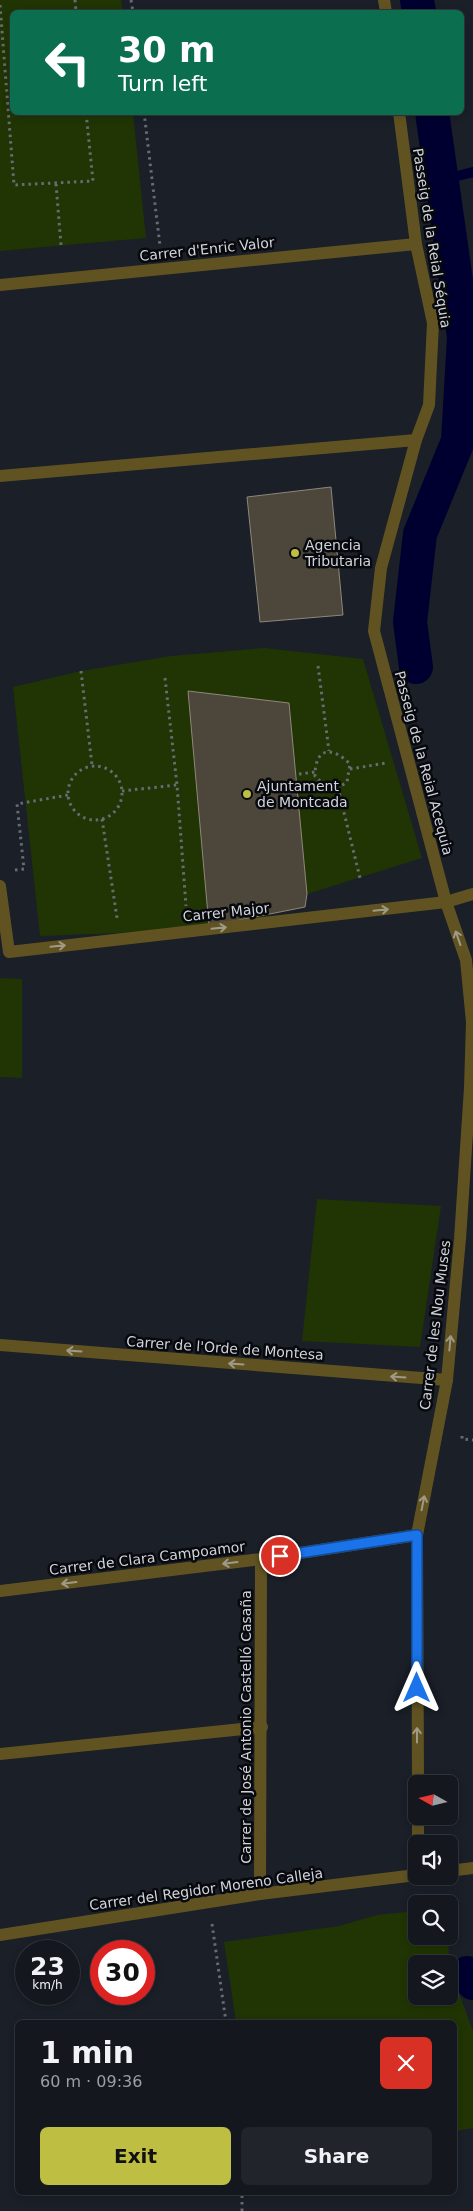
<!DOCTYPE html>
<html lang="en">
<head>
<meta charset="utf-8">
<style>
  :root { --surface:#14171e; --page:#21242b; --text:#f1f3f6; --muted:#9d9fa4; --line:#33363c; --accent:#bebf42 }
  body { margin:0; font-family:"DejaVu Sans",sans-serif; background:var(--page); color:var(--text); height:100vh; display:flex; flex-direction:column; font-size:19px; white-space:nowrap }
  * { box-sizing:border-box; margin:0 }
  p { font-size:16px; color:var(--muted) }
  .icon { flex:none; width:28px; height:28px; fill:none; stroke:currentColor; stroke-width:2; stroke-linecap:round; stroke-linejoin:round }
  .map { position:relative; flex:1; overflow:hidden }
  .details { position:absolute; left:15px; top:2020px; width:442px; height:175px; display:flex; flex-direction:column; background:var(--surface); border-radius:8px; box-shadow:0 2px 8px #0003,0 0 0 1px var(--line) }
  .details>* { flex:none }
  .hud { position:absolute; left:10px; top:10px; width:454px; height:105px; border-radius:8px; box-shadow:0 2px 8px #0003,0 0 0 1px var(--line); background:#0b6e4f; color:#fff; overflow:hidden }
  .needle { width:32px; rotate:278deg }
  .controls { position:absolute; left:408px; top:1775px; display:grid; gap:10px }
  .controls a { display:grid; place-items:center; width:50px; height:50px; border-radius:8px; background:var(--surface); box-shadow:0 2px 8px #0003,0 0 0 1px var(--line); font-size:25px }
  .speed { position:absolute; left:15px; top:1940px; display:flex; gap:10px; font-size:25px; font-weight:700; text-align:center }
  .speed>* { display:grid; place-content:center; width:65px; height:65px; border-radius:50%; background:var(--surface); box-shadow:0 2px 8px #0003,0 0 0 1px var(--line); line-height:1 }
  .speed small { font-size:12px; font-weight:400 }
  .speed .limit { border:8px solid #d22; background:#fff; color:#111 }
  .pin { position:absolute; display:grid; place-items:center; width:42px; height:42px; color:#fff; margin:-21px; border:2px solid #fff; border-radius:50%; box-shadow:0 1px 5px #0007 }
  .me { position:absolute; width:55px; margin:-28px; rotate:0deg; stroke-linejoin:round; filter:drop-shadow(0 0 4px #0008) }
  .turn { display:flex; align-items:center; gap:18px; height:105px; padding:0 25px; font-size:22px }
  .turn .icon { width:65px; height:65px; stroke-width:2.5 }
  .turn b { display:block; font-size:35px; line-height:42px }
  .round { display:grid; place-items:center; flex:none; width:52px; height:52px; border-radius:8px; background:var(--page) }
  .overview { display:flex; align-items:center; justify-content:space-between; height:85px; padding:0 25px }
  h1 { font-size:30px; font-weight:600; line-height:38px }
  .cta { display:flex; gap:10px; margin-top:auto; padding:10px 25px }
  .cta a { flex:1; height:58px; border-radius:8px; background:var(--accent); color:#111; font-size:20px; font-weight:600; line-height:58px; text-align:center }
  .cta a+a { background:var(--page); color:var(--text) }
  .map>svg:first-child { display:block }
  .green { fill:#203503 }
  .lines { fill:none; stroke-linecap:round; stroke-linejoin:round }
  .stream { stroke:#000030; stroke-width:10 }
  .canal { stroke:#000030; stroke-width:34 }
  .building { fill:#4d463b; stroke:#8f877b }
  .path { stroke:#676b73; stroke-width:3; stroke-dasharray:2.5 4; stroke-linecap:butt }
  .minor { stroke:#615321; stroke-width:12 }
  .oneway { stroke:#9f9a87 }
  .route-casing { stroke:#114b97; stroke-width:12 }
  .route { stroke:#1a73e8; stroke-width:9 }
  .poi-dot { fill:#bebf42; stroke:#07090d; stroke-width:2 }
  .labels { text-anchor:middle; stroke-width:5; stroke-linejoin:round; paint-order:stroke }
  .street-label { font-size:14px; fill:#d1d4db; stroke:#07090d }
  .poi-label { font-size:14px; fill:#d1d4db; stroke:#07090d; text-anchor:start }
</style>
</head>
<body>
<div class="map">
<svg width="473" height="2211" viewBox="0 0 473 2211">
  <rect width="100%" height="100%" fill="#1a1f28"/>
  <g class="green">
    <polygon points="0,0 121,0 123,12 12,12 12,112 133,113 146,238 0,251"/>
    <polygon points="264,648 363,659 422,858 307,894 305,907 232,923 119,933 40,936 13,687 81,671 171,656"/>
    <polygon points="0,978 22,979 22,1078 0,1077"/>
    <polygon points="317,1199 441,1206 420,1347 302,1341"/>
    <polygon points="407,1912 416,1912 416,1936 448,1936 449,1964 416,1964 416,1996 449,1996 449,1966 473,2031 473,2128 455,2131 455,2022 236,2022 224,1942 339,1926 377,1915"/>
  </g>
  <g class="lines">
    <polyline class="stream" points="441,180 473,172"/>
    <g class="canal">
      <polyline points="417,0 419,12"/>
      <polyline points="416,667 410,622 420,534 458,441 464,337 432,112"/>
      <polyline points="467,1973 473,1983"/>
    </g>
  </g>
  <g class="building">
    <polygon points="331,487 343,615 260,622 247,497"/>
    <polygon points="188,691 289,703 307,894 305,907 209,926"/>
  </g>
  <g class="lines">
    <g class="path">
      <polyline points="75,0 76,12"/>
      <polyline points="131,0 133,12"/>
      <polyline points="0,5 14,185 93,181 86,112"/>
      <polyline points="144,112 160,246"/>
      <polyline points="56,184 61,245"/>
      <polyline points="318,666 329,751"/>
      <polyline points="81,671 92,765"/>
      <polyline points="165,678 177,785 186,906"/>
      <circle cx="95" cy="793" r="27"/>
      <polyline points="350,769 386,763"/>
      <polyline points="299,774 315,772"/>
      <path d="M338,788L323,784L315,776C315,747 332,746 350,764L347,782L338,788L360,878"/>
      <polyline points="122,791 177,785"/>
      <polyline points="102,819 117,918"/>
      <polyline points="15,870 24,869 17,804 68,795"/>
      <polyline points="462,1436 462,1439 473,1440"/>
      <polyline points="212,1924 226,2022"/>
      <polyline points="242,2211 242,2192"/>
    </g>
    <g class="minor">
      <polyline points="384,0 386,12"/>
      <polyline points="399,112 416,244 433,323 429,405 416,440 381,568 374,631 446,902 466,960 472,1022 470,1088 460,1239 447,1380 417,1535 418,1784"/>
      <polyline points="0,285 416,244"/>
      <polyline points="0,476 416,440"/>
      <polyline points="0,886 9,952 446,902 473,894"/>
      <polyline points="0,1345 447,1380"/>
      <polyline points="0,1591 261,1559 417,1535"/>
      <polyline points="0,1754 262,1727"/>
      <polyline points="418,1816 418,1844"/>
      <polyline points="449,1871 473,1868"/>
      <polyline points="260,1894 261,1559"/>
      <polyline points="0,1935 260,1894 416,1875"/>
    </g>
  </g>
  <defs><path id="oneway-shaft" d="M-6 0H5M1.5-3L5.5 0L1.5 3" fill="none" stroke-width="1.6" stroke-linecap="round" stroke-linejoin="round" transform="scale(1.25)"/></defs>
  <g class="oneway">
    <use href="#oneway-shaft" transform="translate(381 910) rotate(-6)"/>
    <use href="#oneway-shaft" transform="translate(219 928) rotate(-6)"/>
    <use href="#oneway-shaft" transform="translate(458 938) rotate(-109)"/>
    <use href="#oneway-shaft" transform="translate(58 946) rotate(-6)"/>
    <use href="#oneway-shaft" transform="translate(450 1343) rotate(-85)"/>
    <use href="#oneway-shaft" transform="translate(74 1351) rotate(-176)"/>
    <use href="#oneway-shaft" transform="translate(236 1364) rotate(-176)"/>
    <use href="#oneway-shaft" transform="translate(398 1377) rotate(-176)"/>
    <use href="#oneway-shaft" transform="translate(423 1503) rotate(-79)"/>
    <use href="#oneway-shaft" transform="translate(230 1563) rotate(173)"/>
    <use href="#oneway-shaft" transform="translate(69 1583) rotate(173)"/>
    <use href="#oneway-shaft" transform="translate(417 1735) rotate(-90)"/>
  </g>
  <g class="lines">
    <g class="route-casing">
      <polyline id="route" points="280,1556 417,1535 417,1688"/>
    </g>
    <use href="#route" class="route"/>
  </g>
  <g class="poi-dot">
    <circle cx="295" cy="553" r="5"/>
    <circle cx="247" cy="794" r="5"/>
  </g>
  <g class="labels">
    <g class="street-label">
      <text transform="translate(432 238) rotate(81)" y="5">Passeig de la Reial Séquia</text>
      <text transform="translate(207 249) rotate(-6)" y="5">Carrer d'Enric Valor</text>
      <text transform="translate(424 763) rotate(75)" y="5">Passeig de la Reial Acequia</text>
      <text transform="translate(226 912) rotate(-6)" y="5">Carrer Major</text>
      <text transform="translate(435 1325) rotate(-83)" y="5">Carrer de les Nou Muses</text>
      <text transform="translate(225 1348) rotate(4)" y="5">Carrer de l'Orde de Montesa</text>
      <text transform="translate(147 1558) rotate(-7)" y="5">Carrer de Clara Campoamor</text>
      <text transform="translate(246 1727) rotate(-90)" y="5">Carrer de José Antonio Castelló Casaña</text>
      <text transform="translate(206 1889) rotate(-8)" y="5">Carrer del Regidor Moreno Calleja</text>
    </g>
    <g class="poi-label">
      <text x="305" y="550">Agencia<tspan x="305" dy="16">Tributaria</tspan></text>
      <text x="257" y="791">Ajuntament<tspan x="257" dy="16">de Montcada</tspan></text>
    </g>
  </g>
</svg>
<div class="controls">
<a><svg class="needle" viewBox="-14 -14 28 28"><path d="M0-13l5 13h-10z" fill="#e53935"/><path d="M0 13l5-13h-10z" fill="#9d9fa4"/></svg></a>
<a><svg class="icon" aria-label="sound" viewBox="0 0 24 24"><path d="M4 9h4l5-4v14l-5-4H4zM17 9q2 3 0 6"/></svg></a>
<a><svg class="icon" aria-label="search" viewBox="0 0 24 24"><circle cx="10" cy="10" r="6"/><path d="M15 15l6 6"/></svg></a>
<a><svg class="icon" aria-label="layers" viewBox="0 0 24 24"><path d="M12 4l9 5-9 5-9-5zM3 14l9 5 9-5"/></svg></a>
</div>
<div class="speed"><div>23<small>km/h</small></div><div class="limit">30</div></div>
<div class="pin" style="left:280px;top:1556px;background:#d93025"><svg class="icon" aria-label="arrive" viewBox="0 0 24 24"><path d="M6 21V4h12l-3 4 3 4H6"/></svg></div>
<svg class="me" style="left:417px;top:1688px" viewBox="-20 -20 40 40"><path d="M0-17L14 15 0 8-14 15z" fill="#1a73e8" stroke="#fff" stroke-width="4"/></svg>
<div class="hud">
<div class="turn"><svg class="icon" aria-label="left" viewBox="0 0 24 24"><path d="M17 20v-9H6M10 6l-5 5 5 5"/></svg><div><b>30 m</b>Turn left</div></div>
</div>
<section class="details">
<div class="overview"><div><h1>1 min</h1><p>60 m · 09:36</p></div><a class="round" style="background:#d93025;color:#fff"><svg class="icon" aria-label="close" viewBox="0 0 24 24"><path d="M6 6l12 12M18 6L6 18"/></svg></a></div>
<div class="cta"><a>Exit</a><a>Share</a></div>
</section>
</div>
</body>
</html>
